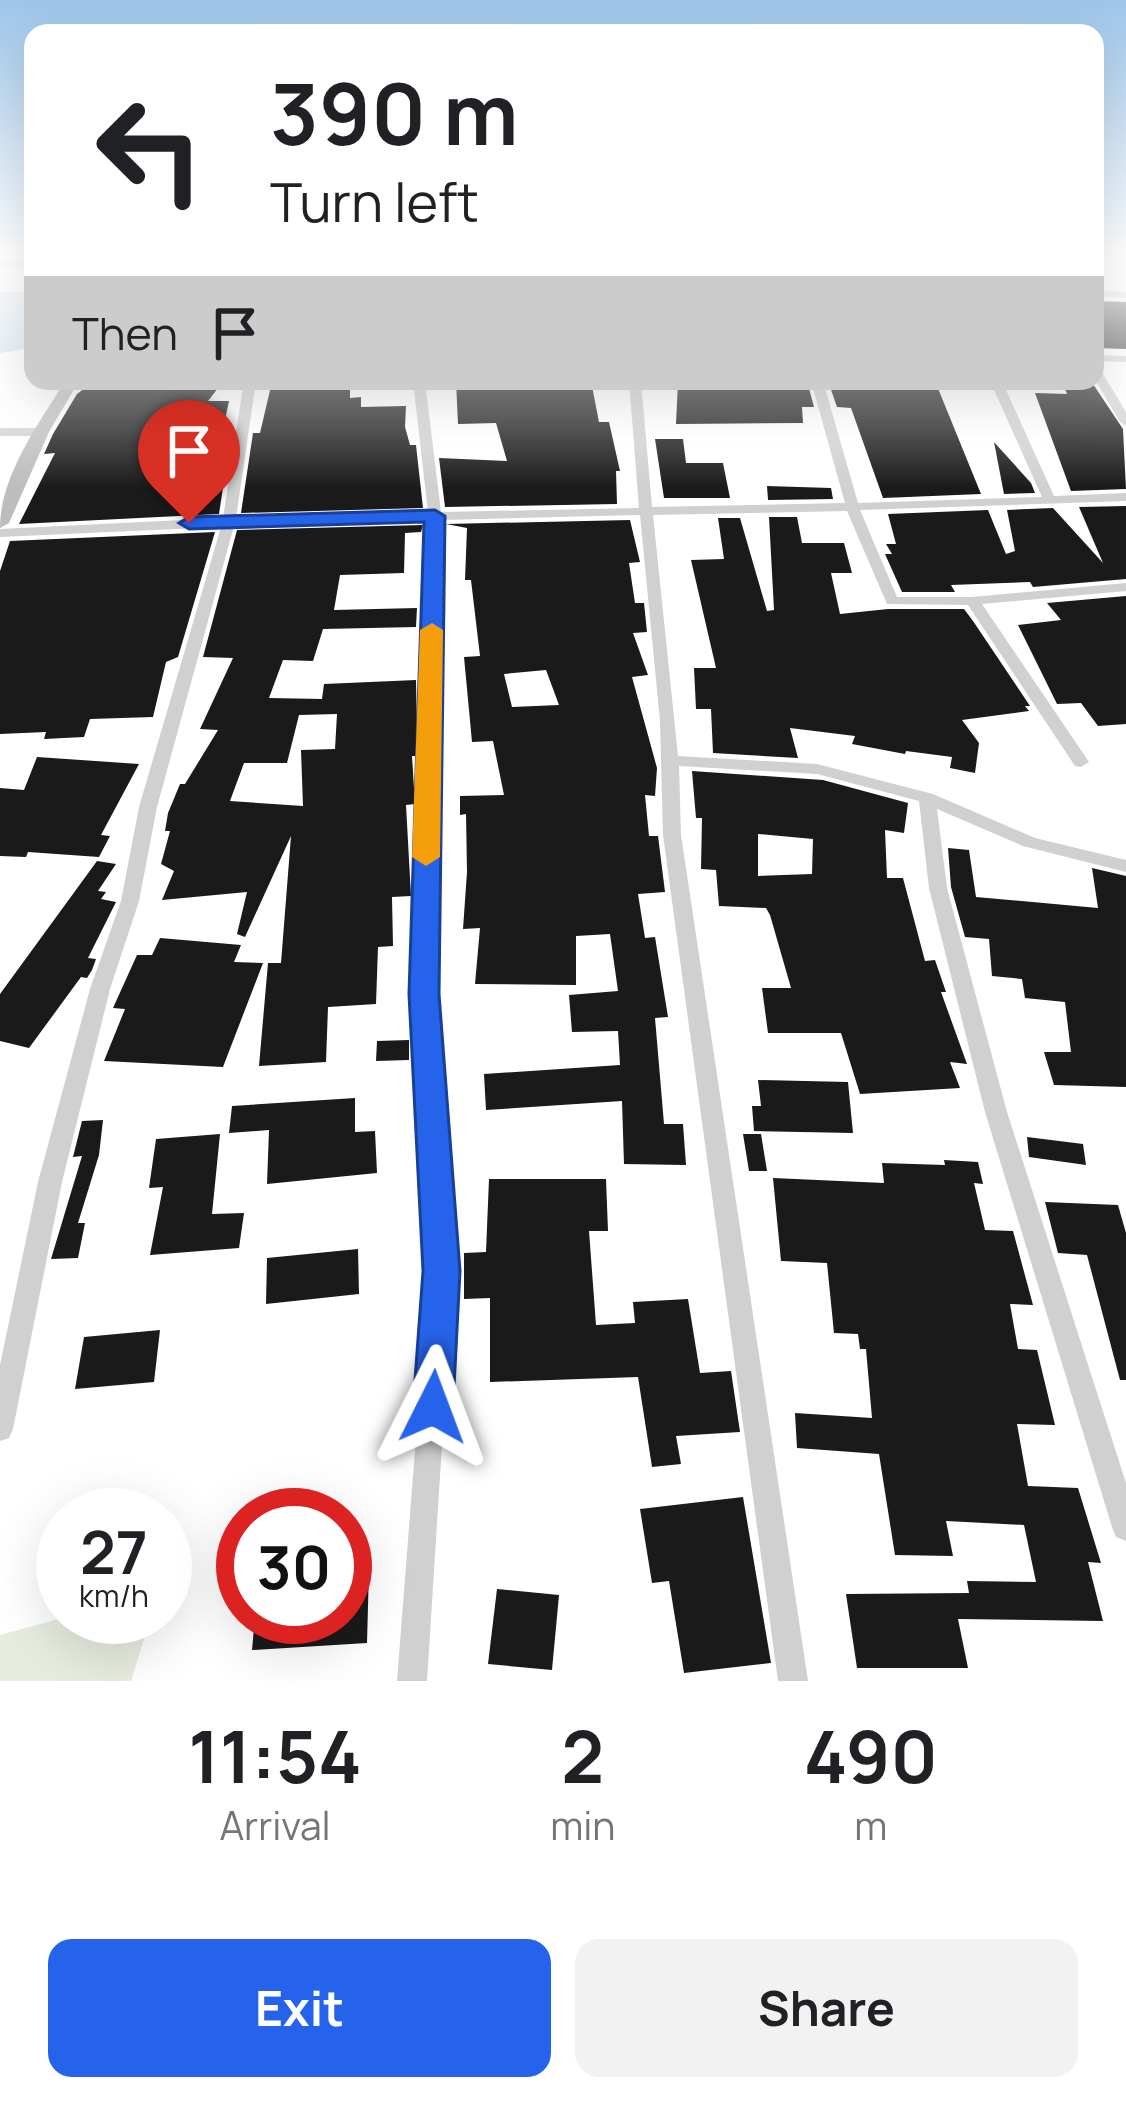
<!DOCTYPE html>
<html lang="en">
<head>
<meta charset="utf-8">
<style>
  :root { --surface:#fff; --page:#f2f2f2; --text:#202124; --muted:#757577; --accent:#2563eb }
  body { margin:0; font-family:Manrope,sans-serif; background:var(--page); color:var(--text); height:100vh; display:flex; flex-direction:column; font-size:45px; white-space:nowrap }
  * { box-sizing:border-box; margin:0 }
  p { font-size:39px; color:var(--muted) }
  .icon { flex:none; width:66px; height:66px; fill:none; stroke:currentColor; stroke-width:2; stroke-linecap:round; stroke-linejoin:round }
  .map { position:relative; height:1681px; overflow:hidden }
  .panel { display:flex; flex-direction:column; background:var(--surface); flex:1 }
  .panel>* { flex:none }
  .top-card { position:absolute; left:24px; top:24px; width:1080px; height:366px; border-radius:24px; box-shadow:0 12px 48px #0002; background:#fff; color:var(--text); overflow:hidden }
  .speed { position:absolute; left:36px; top:1488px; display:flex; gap:24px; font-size:60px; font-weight:700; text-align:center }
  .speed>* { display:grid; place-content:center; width:156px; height:156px; border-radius:50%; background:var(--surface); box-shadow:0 12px 48px #0002; line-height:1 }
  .speed small { font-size:30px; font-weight:400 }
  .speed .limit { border:18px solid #d22; background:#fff; color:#111 }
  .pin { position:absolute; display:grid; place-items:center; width:102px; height:102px; color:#fff; margin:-123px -51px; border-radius:50% 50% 50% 0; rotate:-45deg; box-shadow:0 0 12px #0007 }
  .pin .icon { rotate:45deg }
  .me { position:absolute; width:132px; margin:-66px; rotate:3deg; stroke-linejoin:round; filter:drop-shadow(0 0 9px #0008) }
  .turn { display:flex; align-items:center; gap:42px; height:252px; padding:0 48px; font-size:54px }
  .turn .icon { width:156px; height:156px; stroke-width:2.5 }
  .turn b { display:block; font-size:84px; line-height:102px }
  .then { display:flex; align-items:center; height:114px; padding:0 48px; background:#0003; gap:24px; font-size:45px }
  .eta { display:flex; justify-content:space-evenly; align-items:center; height:204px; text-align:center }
  .eta b { font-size:72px; font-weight:700; line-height:84px }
  .cta { display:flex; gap:24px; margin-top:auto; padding:24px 48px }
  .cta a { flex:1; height:138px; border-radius:24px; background:var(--accent); color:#fff; font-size:48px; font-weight:700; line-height:138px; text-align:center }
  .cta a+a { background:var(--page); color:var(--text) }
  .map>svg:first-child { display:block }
  .green { fill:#e6ecdf }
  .water { fill:#cfe2ee }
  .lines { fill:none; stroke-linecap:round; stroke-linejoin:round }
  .stream { stroke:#cfe2ee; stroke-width:4.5 }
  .building { fill:#1a1a1a; fill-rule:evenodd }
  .street { fill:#d0d0d0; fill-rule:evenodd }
  .secondary { fill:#bdbdbd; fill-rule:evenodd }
  .route { fill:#2563eb; stroke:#184099; stroke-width:3 }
  .slow { fill:#f59e0b }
</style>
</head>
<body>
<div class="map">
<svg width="1126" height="1681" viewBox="0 0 1126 1681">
  <rect width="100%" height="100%" fill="#fff"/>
  <polygon class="green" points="66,1617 151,1617 131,1681 0,1681 0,1635"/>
  <polygon class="water" points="0,294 33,294 33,345 0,351"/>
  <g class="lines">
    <g class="stream">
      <polyline points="0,294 33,294"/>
      <polyline points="0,351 33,345"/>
    </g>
  </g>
  <g class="building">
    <polygon points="1095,301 1126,302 1126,349 1095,348"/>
    <polygon points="94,381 187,388 193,381 222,383 208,401 229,401 222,434 231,434 219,514 19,524 55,453 44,454 53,434 77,394"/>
    <polygon points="456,381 591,381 599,422 609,422 620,471 616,471 617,504 445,507 439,458 507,461 496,423 458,424"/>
    <polygon points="678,381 807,381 814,407 802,407 803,423 676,424"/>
    <polygon points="828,381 935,381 981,494 883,498 851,408 837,407"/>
    <polygon points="1062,381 1091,381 1123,429 1126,489 1071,491 1035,393 1067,394"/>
    <polygon points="350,383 350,398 361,397 361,407 406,406 405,427 410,445 416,445 423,508 241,513 253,433 260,433 271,386"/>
    <polygon points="655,439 683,439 686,463 723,463 730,498 664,498"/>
    <polygon points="994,442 1031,483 1035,493 1004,494"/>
    <polygon points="767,486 831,488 833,499 768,500"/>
    <polygon points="1126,506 1126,579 1033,587 1030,582 951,585 955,592 902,592 885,554 892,554 886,544 896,544 888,514 988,510 1006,554 1015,551 1007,510 1053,508 1103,563 1079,507"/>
    <polygon points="769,517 797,517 802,543 844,543 852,573 831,573 840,614 888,609 964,609 973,621 1030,706 1025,706 1029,711 962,720 979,743 975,773 950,768 952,757 906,751 905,754 852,744 855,736 790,728 798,758 713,753 711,709 696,709 694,668 716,668 691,560 724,559 718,518 740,518 767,611 774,610"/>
    <path d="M630,520L640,562L629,563L635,603H644L647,632L633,633L648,675L632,677L657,768L655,796L645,795L649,836H658L665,892L638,894L645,938L655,937L668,1017L655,1018L664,1124H683L686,1165L624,1164L622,1101L486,1110L484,1074L620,1065L618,1031L572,1032L569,995L618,991L610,934L576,936V985L475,984L480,928L463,929L467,872L466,814L460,815V796L504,795L493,741L472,742L464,657L480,656L471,580H465L467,528L446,524ZM546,670L559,705L512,707L504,674Z"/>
    <path d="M423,525L421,532L405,533L404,573L340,575L334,610L417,608L416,627L323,629L313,661L283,660L269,698L322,699L324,684L416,680L417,734V756H412L415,804L406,805L411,896L392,897L393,946L378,947L376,1004L328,1007L326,1062L259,1066L268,963H281L291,836L245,937L237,934L247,892L162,900L174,871L161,864L170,831H165L168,813L180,784H185L218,730L200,729L233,658L203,657L237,530ZM337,714L335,749L301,750L303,806L230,801L244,763H287L299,715Z"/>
    <polygon points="215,532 178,657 166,662 153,717 90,719 84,737 44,739 46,732 0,734 0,571 10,541"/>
    <polygon points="1126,596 1126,724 1098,726 1081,703 1057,704 1018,625 1061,620 1047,603"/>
    <polygon points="37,757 139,764 101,835 110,836 99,857 28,852 26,857 0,856 0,788 24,790"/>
    <path d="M692,771L823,780L908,803L904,833L885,830L887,878H903L925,961L935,960L946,992H941L967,1064L950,1062L960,1088L860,1094L841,1033H768L762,988H791L770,915L766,908L719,906L716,870L701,869L702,818H696ZM758,834L813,839L812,874L758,876Z"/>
    <polygon points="948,848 969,850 976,897 1098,908 1092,868 1126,876 1126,1087 1054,1085 1044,1052 1071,1052 1065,1002 1025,998 1022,979 992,976 989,939 965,937 951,887"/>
    <polygon points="97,861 116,864 98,891 106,892 101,899 116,902 88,958 96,959 92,970 87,978 81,977 29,1048 0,1041 0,994"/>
    <polygon points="160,938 241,945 234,962 263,963 223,1067 104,1061 125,1009 113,1008 137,955 152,955"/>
    <polygon points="409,1040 409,1060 376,1061 377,1041"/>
    <polygon points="758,1080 848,1082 853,1133 754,1131 752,1106 761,1106"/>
    <polygon points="355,1098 355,1132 375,1131 377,1173 267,1184 269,1130 229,1133 232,1106"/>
    <polygon points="103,1120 99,1155 78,1223 85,1223 78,1258 51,1259 82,1156 73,1157 82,1121"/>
    <polygon points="220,1134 212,1214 244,1213 239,1248 150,1255 163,1187 149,1188 156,1139"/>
    <polygon points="743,1134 761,1134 767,1171 749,1171"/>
    <polygon points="1027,1137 1083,1144 1086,1165 1029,1157"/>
    <polygon points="944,1160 978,1162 983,1184 974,1183 985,1230 1013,1231 1033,1305 1010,1304 1018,1349 1037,1350 1055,1425 1017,1424 1028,1486 1078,1488 1101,1563 1088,1562 1103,1621 958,1619 968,1668 857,1668 846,1594 969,1593 967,1581 1036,1582 1024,1525 946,1521 953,1556 895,1555 879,1454 797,1448 795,1413 872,1418 866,1349 860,1349 858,1334 834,1333 827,1263 781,1261 773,1178 884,1183 882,1163 945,1165"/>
    <polygon points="489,1179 606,1179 608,1231 589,1231 596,1325 635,1323 633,1302 688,1299 700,1373 731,1371 740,1432 676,1436 681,1464 652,1467 638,1377 490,1382 490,1298 464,1299 464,1253 486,1252"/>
    <polygon points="1045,1202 1118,1205 1126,1233 1126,1380 1120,1380 1087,1255 1058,1253"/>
    <polygon points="358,1249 359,1294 266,1304 267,1258"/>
    <polygon points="160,1330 154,1382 75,1389 84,1337"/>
    <polygon points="743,1497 771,1663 684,1673 669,1581 652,1583 640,1509"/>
    <polygon points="369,1569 367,1643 252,1650 255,1617 345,1617 345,1570"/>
    <polygon points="497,1589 559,1595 552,1670 488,1664"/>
  </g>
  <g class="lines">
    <g class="street">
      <polygon points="0,260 33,262 33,268 0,266"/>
      <polygon points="1095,290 1126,292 1126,298 1095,296"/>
      <polygon points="1095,355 1126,356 1126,362 1095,361"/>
      <polygon points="1095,366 1100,369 1126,412 1126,426 1120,422 1095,379"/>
      <polygon points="244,381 256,381 236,518 428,512 413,381 425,381 441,512 639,508 629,381 641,381 652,507 845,503 811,381 823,381 858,503 1042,497 990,381 1002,381 1054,496 1126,493 1126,501 860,510 897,597 972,597 1126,583 1126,591 982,604 1089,762 1081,767 1075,766 968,605 887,604 847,511 653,515 678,756 817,764 933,794 1035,838 1126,860 1126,872 1023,846 937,809 947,888 1007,1112 1126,1483 1126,1541 1116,1537 1112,1527 985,1112 929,888 919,801 817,774 679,766 681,835 808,1681 778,1681 663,835 660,721 640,515 442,520 434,994 453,1271 427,1681 397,1681 429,1271 414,994 428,520 234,526 157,807 139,901 110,989 62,1182 13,1429 9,1438 0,1441 0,1365 38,1182 90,989 121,901 139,807 221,527 0,537 0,529 223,518"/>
      <polygon points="0,428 41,428 47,432 41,436 0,436"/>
    </g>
    <path class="secondary" d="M65,381H79L49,432L9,523L0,528C0,476 38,425 65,381Z"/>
  </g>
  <linearGradient id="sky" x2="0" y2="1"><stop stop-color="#9ec6ea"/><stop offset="0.52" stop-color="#fff"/><stop offset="1" stop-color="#fff" stop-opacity="0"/></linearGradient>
  <rect width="1126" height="489" fill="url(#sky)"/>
  <polygon class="route" points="435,510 445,516 439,994 460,1271 453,1407 447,1420 433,1425 419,1420 413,1407 423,1271 409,994 424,522 189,529 179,523 189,517"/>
  <polygon class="slow" points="432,623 443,630 440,857 426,866 412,857 420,630"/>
</svg>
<div class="speed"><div>27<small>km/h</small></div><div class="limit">30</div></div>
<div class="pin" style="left:189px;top:523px;background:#d93025"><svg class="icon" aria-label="arrive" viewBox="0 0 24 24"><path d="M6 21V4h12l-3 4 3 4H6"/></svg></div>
<svg class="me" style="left:433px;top:1407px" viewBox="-20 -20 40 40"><path d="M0-17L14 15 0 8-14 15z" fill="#2563eb" stroke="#fff" stroke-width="4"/></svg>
<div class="top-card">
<div class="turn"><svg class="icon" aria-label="left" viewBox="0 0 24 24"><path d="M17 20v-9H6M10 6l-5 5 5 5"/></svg><div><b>390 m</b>Turn left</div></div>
<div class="then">Then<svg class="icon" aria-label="arrive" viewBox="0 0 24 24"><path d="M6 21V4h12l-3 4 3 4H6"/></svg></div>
</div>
</div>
<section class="panel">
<div class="eta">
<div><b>11:54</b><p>Arrival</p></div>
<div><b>2</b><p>min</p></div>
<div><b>490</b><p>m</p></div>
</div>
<div class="cta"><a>Exit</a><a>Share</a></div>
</section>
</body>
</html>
